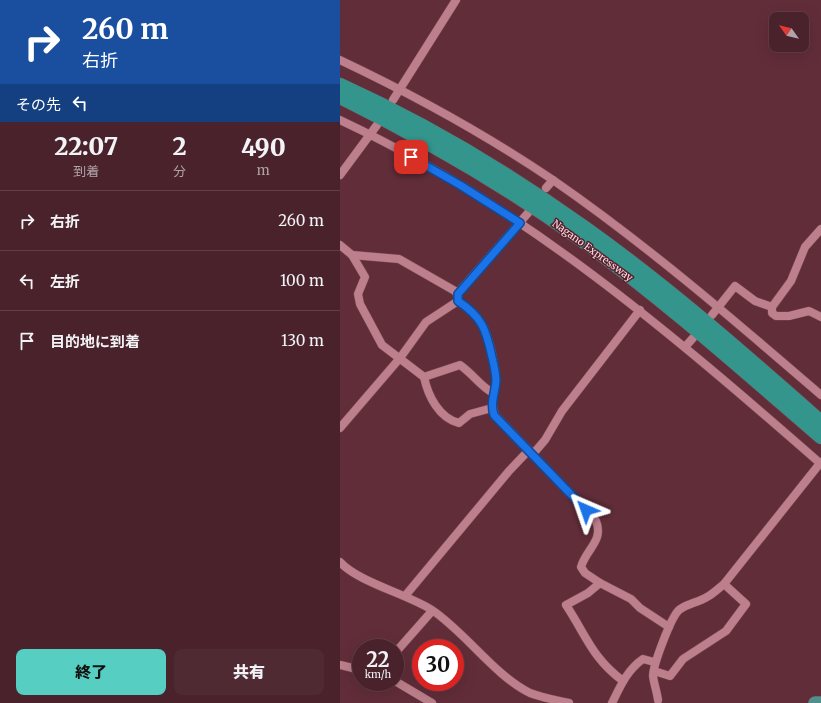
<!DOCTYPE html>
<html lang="ja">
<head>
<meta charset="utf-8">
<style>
  :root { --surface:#49222b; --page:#502a33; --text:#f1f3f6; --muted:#b1a4a9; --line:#613f47; --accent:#57cec2 }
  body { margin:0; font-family:Merriweather,"Noto Sans JP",serif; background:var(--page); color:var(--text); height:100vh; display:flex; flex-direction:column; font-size:15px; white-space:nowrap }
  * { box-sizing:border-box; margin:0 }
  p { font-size:13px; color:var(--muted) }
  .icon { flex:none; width:22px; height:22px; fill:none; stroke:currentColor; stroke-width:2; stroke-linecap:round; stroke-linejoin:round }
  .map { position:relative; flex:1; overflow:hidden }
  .details { display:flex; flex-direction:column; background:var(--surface); width:340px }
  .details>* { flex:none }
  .top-card { background:#1a4fa0; color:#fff; overflow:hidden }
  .needle { width:26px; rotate:304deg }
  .buttons { position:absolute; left:429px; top:12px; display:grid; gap:8px }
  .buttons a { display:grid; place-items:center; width:40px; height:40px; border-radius:8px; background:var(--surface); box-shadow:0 4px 16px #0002,0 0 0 1px var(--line); font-size:20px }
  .speed { position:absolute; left:12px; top:639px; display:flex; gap:8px; font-size:20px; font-weight:700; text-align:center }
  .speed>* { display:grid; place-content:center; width:52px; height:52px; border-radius:50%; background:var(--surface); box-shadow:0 4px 16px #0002,0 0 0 1px var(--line); line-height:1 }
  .speed small { font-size:10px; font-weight:400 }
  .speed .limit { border:6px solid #d22; background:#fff; color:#111 }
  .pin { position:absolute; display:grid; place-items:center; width:34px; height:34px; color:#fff; margin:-17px; border-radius:8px; box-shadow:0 2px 6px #0006 }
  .me { position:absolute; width:44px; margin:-22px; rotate:317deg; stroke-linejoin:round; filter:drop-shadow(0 0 3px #0008) }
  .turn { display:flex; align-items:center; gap:14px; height:84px; padding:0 16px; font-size:18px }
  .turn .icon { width:52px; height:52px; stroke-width:2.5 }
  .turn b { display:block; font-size:28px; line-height:34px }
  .then { display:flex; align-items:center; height:38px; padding:0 16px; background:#0003; gap:8px; font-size:15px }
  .eta { display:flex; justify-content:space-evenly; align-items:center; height:68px; text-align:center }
  .eta b { font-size:24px; font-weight:800; line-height:28px }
  .action { display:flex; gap:8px; margin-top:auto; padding:8px 16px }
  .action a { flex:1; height:46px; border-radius:8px; background:var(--accent); color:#111; font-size:16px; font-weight:800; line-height:46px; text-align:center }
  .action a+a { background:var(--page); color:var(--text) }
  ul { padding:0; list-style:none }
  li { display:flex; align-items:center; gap:12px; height:60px; padding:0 16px; border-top:1px solid var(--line) }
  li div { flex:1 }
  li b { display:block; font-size:15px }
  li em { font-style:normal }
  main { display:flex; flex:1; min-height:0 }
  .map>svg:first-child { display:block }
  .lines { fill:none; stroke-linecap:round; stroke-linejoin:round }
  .minor-casing { stroke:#784b56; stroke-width:9 }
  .trunk-casing { stroke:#784b56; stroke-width:14 }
  .motorway-casing { stroke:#784b56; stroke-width:15 }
  .minor { stroke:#bc7f8b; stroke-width:8 }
  .trunk { stroke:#4f908c; stroke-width:13 }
  .motorway { stroke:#34958c; stroke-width:14 }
  .route-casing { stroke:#114b97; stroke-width:10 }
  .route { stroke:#1a73e8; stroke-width:7 }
  .labels { text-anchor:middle; stroke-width:3; stroke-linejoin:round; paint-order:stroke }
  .street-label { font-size:10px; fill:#fedce1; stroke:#55222f }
</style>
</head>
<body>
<main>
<section class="details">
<div class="top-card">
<div class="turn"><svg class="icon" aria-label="right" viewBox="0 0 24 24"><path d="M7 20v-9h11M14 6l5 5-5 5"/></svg><div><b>260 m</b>右折</div></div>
<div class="then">その先<svg class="icon" aria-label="left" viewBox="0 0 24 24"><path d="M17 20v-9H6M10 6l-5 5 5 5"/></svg></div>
</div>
<div class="eta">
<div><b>22:07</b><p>到着</p></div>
<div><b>2</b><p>分</p></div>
<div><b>490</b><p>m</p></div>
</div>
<ul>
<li><svg class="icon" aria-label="right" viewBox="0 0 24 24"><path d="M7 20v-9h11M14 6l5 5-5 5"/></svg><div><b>右折</b></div><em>260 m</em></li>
<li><svg class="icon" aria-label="left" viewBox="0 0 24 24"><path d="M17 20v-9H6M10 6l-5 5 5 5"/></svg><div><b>左折</b></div><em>100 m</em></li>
<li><svg class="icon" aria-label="arrive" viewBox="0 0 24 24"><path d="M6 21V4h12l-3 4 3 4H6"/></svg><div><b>目的地に到着</b></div><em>130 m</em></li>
</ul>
<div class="action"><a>終了</a><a>共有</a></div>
</section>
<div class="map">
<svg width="481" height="703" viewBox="0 0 481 703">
  <rect width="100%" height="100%" fill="#612d39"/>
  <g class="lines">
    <g class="minor-casing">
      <g id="minor">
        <path d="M0,60C74,95 145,134 213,180C307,245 394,320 481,395"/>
        <polyline points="53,100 116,0"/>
        <path d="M0,120C182,205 331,333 481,464"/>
        <polyline points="0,175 37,125"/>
        <polyline points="206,188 213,180"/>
        <polyline points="481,229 465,247 451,281 432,307 432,313 436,316 449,316 469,311 481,317"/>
        <path d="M0,245L12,255L59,259L115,291L117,294L118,301C141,317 146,327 152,354C154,363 156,372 156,381C155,394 150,402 155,415L256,521C264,541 246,549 241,567L245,573L260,583L291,599L300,608L329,627"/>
        <polyline points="12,255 25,277 18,294 20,304 42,345 84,377"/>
        <polyline points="117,294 188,213"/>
        <polyline points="372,315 395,286 415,301 432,307"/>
        <polyline points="345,347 353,338"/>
        <path d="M152,408L130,414L119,423C99,418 88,396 84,377L120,365C133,374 140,386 153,393"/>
        <polyline points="0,428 60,358 86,322 118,301"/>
        <polyline points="193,454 205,440 222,411 300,310"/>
        <path d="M0,562C18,582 67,594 92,610C125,632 155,676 190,693C203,698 216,700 229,703"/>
        <path d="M260,583L248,593L226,605C246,635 252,658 283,681"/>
        <polyline points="65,596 169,471 189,450"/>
        <polyline points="55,653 92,611"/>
        <polyline points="0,665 21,670"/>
        <polyline points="314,671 330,676 343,659 386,631 406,604 384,584"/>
        <polyline points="55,681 92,703"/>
        <path d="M318,700C317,692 314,684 313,676C313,665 331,617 339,610C348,603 357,603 367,597C373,594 379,588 384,584L481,462"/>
        <path d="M272,703C280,687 287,670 303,659L314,662"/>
      </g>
    </g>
    <g class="trunk-casing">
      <polyline id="trunk" points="475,703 481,703"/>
    </g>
    <g class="motorway-casing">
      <g id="motorway">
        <path d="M0,85C86,124 168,173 245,228C328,287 405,355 481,422"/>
        <path d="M0,97C83,138 163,184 239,238C324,299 402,369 481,437"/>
      </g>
    </g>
    <use href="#minor" class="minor"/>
    <use href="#trunk" class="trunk"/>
    <use href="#motorway" class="motorway"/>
  </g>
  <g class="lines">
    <g class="route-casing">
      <path id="route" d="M71,157L120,185L180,223L118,294V301C142,317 146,329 152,357C154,365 156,373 156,381C155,394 150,402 154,415L246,510"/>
    </g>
    <use href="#route" class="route"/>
  </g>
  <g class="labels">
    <g class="street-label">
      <text transform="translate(253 250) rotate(36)" y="4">Nagano Expressway</text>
    </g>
  </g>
</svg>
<div class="buttons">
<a><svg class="needle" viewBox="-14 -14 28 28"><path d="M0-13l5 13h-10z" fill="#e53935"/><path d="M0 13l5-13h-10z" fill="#b1a4a9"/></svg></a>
</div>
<div class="speed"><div>22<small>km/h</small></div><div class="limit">30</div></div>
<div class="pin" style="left:71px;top:157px;background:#d93025"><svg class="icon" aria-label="arrive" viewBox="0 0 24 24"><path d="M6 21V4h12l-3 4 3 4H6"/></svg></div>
<svg class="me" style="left:246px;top:510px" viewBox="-20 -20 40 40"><path d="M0-17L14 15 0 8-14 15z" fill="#1a73e8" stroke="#fff" stroke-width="4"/></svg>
</div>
</main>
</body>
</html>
